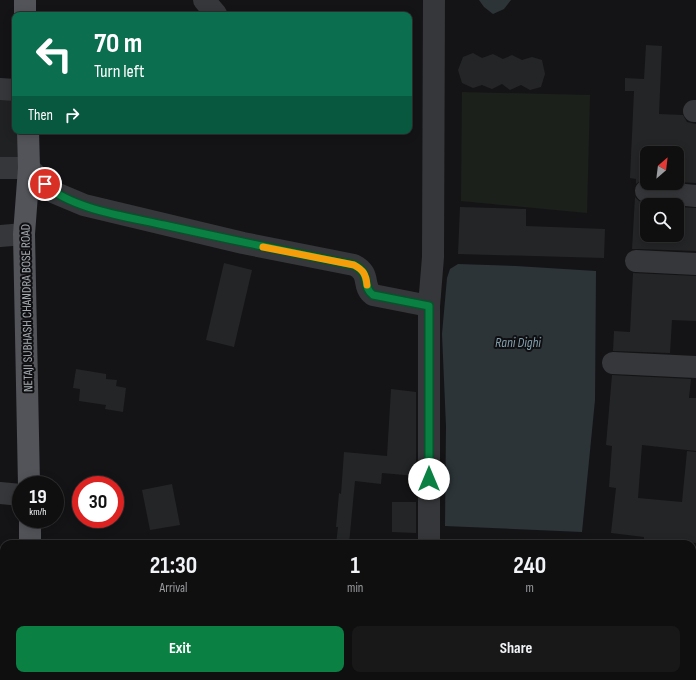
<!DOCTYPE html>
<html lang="en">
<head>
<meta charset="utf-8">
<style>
  :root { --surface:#0f0f10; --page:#181819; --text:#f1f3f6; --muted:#9b9c9f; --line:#2f2f30; --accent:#0b8043 }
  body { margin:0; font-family:"Sofia Sans Condensed",sans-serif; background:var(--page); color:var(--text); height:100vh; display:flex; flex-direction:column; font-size:15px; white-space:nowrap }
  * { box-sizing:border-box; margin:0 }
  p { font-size:13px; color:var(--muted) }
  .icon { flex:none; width:22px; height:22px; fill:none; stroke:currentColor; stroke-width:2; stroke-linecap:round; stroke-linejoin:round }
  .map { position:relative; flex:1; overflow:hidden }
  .sheet { position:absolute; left:0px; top:540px; width:696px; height:140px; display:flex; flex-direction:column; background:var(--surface); border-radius:12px 12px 0 0; box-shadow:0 2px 10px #0003,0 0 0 1px var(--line) }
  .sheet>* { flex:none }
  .banner { position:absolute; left:12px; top:12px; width:400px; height:122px; border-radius:8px; box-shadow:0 2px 10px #0003,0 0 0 1px var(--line); background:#0b6e4f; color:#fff; overflow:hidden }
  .needle { width:26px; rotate:28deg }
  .controls { position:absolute; left:640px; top:146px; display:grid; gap:8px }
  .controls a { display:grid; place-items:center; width:44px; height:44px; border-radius:8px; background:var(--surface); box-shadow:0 2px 10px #0003,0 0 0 1px var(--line); font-size:20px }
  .speed { position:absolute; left:12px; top:476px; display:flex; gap:8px; font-size:20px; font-weight:700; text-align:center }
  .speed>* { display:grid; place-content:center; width:52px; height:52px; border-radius:50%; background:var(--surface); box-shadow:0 2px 10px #0003,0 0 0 1px var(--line); line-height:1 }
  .speed small { font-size:10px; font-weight:400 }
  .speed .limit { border:6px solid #d22; background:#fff; color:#111 }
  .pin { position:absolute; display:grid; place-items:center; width:34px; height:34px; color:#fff; margin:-17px; border:2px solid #fff; border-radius:50%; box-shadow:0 1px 4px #0007 }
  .me { position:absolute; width:44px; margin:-22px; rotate:0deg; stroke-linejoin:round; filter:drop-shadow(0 0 3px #0008) }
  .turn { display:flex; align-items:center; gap:14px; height:84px; padding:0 16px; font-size:18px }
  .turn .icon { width:52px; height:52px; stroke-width:2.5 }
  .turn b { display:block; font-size:28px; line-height:34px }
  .then { display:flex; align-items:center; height:38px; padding:0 16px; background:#0003; gap:8px; font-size:15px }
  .eta { display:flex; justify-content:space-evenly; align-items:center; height:68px; text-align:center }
  .eta b { font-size:24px; font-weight:700; line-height:28px }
  .cta { display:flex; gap:8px; margin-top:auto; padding:8px 16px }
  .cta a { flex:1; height:46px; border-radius:8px; background:var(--accent); color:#fff; font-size:16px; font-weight:700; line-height:46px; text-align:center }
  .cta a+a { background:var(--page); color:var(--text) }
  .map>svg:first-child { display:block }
  .built { fill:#202123 }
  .green { fill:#1b201b }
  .water { fill:#2c3438 }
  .building { fill:#242527 }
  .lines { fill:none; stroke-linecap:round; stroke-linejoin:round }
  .minor { stroke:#36373a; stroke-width:22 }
  .major { stroke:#525459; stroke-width:22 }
  .route-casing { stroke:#07532c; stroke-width:10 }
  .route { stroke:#0b8043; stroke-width:7 }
  .slow { stroke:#f59e0b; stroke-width:7 }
  .labels { text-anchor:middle; stroke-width:4; stroke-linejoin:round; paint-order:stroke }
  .street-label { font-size:13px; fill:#a7adb4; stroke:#0f0f11 }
  .water-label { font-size:14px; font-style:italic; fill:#829eac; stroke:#0f0f11 }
</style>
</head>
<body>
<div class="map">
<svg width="696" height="680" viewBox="0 0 696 680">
  <rect width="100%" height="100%" fill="#141416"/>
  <polygon class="built" points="0,92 15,93 15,131 24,131 25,164 0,164"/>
  <polygon class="green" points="462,92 590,95 587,213 461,201"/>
  <g class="water">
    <polygon points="479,0 511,0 504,9 493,14 484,7"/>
    <polygon points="458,264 516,266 596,271 595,400 582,532 445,526 446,426 442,334 447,278 450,269"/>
  </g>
  <g class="building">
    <polygon points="646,45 662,46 659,114 683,115 687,122 696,124 696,183 677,182 677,153 647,153 647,179 641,180 636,184 636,179 630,178 634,91 625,91 625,78 644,79"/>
    <polygon points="473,53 482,58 493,54 503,59 512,55 522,60 532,57 542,60 545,74 541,87 530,90 521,85 510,90 502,84 492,89 482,85 473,88 462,83 458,70 463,57"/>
    <polygon points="635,197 639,201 647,204 647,235 677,235 677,207 696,208 696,251 637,249 632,249"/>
    <polygon points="460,207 526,209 526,226 605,229 604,258 458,254"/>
    <polygon points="224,263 252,270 234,347 206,340"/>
    <polygon points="633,273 696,276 696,321 672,320 670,353 613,351 614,331 630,332"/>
    <polygon points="76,369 106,374 106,379 117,380 116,386 126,388 123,412 105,409 106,405 79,401 80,389 73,388"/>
    <polygon points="612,375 691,379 689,398 696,398 696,451 642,445 638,498 682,502 687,451 696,452 696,543 644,539 644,537 611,533 616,488 609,487 612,446 606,445"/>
    <polygon points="391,389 416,392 416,476 382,473 381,484 355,481 349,544 336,544 338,527 336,527 339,493 341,494 344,452 387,456"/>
    <polygon points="172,484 180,525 150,530 142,490"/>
    <polygon points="392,502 416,502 416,533 392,532"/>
  </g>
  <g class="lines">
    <g class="minor">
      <polyline points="204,0 216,14"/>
      <polyline points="0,89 15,90"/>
      <polyline points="694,111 696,111"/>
      <path d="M0,168H29L53,192L84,205L243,243L354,265C372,274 361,286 373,295L429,306"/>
      <polyline points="646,191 696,196"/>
      <polyline points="0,236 24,234"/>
      <polyline points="636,261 696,264"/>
      <polyline points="613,363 696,367"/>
      <polyline points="0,493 21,495"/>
      <polyline points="429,544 429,306 433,257 434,0"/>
      <polyline points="692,609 696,610"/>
      <polyline points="190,676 201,680"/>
      <polyline points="575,676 611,680"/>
      <polyline points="65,680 72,676"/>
      <polyline points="428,680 428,676"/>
    </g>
    <g class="major">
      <polyline points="25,0 25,15"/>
      <polyline points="28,131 29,168 24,234 29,485"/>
      <polyline points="30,519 30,544"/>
      <polyline points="31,676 31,680"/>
    </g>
  </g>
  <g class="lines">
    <g class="route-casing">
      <path id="route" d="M45,184C70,209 129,217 164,225C227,239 290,252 354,265C372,274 361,286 373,295L429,306V479"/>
    </g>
    <use href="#route" class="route"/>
    <path class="slow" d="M263,247L354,265C363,270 366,274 367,285"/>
  </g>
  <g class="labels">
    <g class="street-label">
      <text transform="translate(26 308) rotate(-91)" y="5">NETAJI SUBHASH CHANDRA BOSE ROAD</text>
    </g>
    <g class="water-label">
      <text x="518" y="347">Rani Dighi</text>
    </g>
  </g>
</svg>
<div class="controls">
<a><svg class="needle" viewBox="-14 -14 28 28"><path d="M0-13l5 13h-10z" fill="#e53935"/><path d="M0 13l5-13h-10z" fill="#9b9c9f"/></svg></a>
<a><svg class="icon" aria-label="search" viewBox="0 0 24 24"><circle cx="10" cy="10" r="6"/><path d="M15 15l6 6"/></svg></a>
</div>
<div class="speed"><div>19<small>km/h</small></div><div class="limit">30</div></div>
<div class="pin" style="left:45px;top:184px;background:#d93025"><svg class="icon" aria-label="arrive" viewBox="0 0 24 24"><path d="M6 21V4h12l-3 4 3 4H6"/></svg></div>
<svg class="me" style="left:429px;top:479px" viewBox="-20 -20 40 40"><circle r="19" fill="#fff"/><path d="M0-13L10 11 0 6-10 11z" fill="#0b8043"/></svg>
<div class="banner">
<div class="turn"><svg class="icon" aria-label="left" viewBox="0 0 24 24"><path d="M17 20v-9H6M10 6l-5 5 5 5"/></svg><div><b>70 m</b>Turn left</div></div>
<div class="then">Then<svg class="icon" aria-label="right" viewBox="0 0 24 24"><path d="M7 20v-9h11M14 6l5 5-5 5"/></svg></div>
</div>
<section class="sheet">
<div class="eta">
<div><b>21:30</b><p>Arrival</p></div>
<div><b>1</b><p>min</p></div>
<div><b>240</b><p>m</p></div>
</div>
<div class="cta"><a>Exit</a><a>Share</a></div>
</section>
</div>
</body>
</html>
